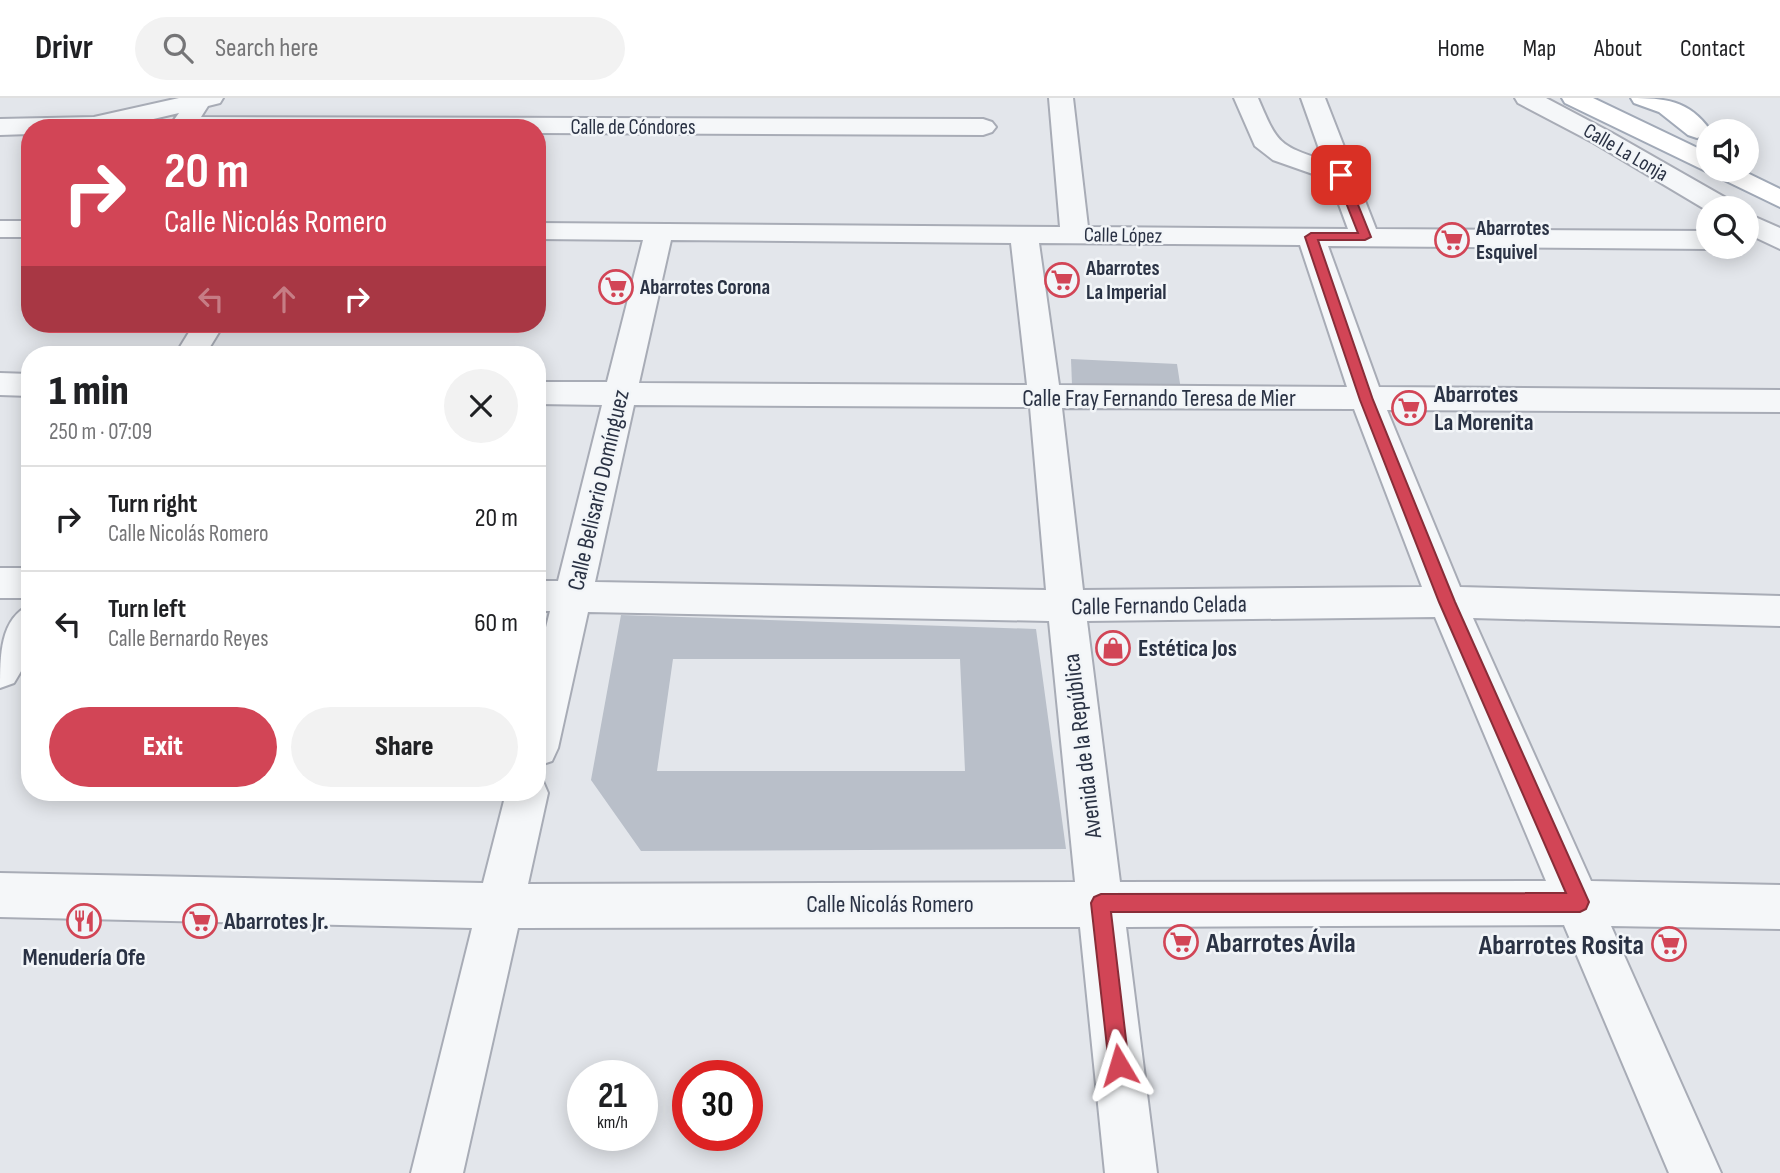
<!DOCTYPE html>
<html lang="en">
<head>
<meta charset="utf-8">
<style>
  :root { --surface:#fff; --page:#f2f2f2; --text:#202124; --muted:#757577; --line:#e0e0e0; --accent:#d24556 }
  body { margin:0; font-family:"Sofia Sans Condensed",sans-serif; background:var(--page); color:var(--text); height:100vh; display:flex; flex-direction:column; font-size:26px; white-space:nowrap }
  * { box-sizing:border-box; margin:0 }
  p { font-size:23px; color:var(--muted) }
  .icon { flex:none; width:38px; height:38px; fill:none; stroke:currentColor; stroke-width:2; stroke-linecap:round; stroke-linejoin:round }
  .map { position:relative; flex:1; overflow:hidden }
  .side { position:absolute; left:21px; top:248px; width:525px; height:455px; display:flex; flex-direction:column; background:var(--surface); border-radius:28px; box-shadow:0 4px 18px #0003 }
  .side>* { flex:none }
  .hud { position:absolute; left:21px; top:21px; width:525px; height:214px; border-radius:28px; box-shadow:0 4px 18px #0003; background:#d24556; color:#fff; overflow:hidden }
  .buttons { position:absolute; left:1696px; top:21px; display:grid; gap:14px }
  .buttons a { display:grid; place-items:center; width:63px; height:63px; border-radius:50%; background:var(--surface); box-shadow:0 4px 18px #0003; font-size:35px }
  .speed { position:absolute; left:567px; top:962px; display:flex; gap:14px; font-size:35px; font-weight:700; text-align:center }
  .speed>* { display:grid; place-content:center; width:91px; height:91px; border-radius:50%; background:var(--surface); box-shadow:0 4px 18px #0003; line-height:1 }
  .speed small { font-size:18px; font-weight:400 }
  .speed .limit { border:10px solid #d22; background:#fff; color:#111 }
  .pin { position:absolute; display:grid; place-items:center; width:60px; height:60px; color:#fff; margin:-30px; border-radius:14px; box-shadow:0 4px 10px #0006 }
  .me { position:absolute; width:77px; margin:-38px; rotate:353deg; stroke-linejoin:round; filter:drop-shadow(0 0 5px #0008) }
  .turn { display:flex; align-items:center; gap:24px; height:147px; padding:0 28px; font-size:32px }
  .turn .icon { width:91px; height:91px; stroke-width:2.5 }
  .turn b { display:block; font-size:49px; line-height:60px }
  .lanes { display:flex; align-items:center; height:66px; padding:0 28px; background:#0003; justify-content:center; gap:35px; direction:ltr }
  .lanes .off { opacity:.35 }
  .round { display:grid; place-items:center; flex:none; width:74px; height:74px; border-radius:37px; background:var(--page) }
  .overview { display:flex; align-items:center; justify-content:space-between; height:119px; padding:0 28px }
  h1 { font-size:42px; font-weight:800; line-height:52px }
  .primary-button { display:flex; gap:14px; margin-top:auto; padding:14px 28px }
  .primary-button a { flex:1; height:80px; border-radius:42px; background:var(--accent); color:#fff; font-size:28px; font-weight:800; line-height:80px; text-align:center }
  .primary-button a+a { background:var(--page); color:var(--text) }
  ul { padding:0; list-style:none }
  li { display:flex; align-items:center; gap:21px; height:105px; padding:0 28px; border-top:2px solid var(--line) }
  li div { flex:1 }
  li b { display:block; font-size:26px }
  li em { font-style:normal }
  header { display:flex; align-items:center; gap:42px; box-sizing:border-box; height:98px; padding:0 35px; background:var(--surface); border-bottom:2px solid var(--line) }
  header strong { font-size:33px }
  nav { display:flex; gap:38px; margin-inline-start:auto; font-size:24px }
  .search { width:490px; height:63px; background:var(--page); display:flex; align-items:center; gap:18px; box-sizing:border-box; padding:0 24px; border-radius:38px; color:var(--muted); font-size:26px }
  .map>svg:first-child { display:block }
  .building { fill:#b9bfc9; fill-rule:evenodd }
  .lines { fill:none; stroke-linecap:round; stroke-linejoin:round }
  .minor-casing { stroke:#a8acb6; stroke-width:4 }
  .major-casing { stroke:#a1a9b7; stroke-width:4 }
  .minor { fill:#f5f7f9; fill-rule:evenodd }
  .major { fill:#fff; fill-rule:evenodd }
  .route { fill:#d24556; stroke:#882d38; stroke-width:2 }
  .labels { text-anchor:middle; stroke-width:5; stroke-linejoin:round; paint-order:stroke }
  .far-street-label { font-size:21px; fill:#2a3244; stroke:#f2f5f8 }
  .far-poi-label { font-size:21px; font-weight:bold; fill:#2a3244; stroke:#f2f5f8; text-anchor:start }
  .poi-label { font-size:24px; font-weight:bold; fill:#2a3244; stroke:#f2f5f8; text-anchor:start }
  .street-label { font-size:24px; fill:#2a3244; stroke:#f2f5f8 }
  .near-poi-label { font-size:28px; font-weight:bold; fill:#2a3244; stroke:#f2f5f8; text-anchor:start }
</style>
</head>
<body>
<header>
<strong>Drivr</strong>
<div class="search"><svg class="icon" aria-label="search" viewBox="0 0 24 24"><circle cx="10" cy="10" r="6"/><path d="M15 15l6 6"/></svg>Search here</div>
<nav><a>Home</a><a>Map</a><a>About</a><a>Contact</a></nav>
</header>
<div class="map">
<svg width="1780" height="1075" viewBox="0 0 1780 1075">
  <rect width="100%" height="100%" fill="#e3e6eb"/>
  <g class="building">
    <polygon points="1071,261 1177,266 1181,292 1072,287"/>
    <path d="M621,517L1036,531L1066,751L641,753L591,682ZM673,561H960L965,673H657Z"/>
  </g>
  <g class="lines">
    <g class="minor-casing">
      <g id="minor">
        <polygon points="179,0 223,0 220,5 208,8 201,19 983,21 992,24 996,29 992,34 983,37 537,35 537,30 174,30 171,26 179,15 115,30 30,30 30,36 0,37 0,21 94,19"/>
        <path d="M1049,0H1073L1088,129L1348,131L1330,82L1273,62L1255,48L1234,0H1258C1277,44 1277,47 1323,62L1301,0H1325L1376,131L1708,133V149H1715L1708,151L1328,148L1379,289L1780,292V314L1387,312L1460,489L1780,498V528L1473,520L1591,783L1780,787V831L1611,828L1721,1075H1669L1564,827L1126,829L1157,1075H1105L1080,829L518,830L463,1075H411L472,830L0,819V775L483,785L506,695H537V679L542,681L548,695L528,786L1075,784L1049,523L588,514L558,650L552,663L537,668V566L550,513H537V483H558L602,307L537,306V284H607L643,142L537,141V125L1060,129ZM671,142L1011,145L1027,287L639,285ZM1039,145L1300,147L1347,289L1059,287ZM634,307L1030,309L1046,492L595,484ZM1062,310L1354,311L1422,489L1083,492ZM1435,519L1546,783L1120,784L1087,523Z"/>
        <polygon points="1515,0 1546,0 1612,35 1733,104 1737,110 1708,110 1708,113 1594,45 1518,5"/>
        <polygon points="1746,115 1780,130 1780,151 1746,135"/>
        <rect x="0" y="123" width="30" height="16"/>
        <polygon points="194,226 224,226 205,257 175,257"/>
        <polygon points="0,275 30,276 30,298 0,297"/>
        <rect x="0" y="470" width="30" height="30"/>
        <path d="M30,507V558L14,585L0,590C0,558 0,520 30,507Z"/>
      </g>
    </g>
    <g class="major-casing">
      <g id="major">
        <polygon points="1562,0 1593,0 1708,55 1708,72 1741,72 1780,91 1780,109 1565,5"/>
        <path d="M1631,0C1664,0 1689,2 1710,32L1706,37L1697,40L1688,37L1659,14L1634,5Z"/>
      </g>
    </g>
    <use href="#minor" class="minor"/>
    <use href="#major" class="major"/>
  </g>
  <polygon class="route" points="1341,74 1346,77 1371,139 1365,142 1318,142 1373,302 1455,504 1589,804 1586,811 1580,814 1111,814 1129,967 1126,974 1119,977 1112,974 1109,967 1091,805 1094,799 1101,796 1566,795 1439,504 1360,302 1305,139 1311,135 1358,135 1335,77"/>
  <defs>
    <g id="supermarket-ring" transform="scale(1.75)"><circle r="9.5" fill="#f2f5f8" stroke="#d24556" stroke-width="1.5"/><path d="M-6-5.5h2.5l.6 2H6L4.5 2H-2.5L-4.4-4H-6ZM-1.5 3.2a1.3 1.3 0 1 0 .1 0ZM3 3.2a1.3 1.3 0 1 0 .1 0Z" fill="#d24556"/></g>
    <g id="shop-ring" transform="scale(1.75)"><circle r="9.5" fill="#f2f5f8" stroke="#d24556" stroke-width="1.5"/><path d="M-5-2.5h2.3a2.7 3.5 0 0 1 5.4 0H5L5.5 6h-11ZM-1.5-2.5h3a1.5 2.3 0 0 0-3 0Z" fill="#d24556"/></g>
    <g id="restaurant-ring" transform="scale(1.75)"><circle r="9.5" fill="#f2f5f8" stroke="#d24556" stroke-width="1.5"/><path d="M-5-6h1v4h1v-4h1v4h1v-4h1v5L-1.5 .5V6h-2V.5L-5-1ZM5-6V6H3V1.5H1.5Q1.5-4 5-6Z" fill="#d24556"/></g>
  </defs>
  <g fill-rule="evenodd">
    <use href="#supermarket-ring" x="1452" y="142"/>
    <use href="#supermarket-ring" x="1062" y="182"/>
    <use href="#supermarket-ring" x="616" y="189"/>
    <use href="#supermarket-ring" x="1409" y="310"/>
    <use href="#shop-ring" x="1113" y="550"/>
    <use href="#restaurant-ring" x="84" y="823"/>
    <use href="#supermarket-ring" x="200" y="823"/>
    <use href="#supermarket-ring" x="1181" y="844"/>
    <use href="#supermarket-ring" x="1669" y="846"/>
  </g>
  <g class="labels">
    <g class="far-street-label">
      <text x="633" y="36">Calle de Cóndores</text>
      <text transform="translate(1626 54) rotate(30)" y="7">Calle La Lonja</text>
      <text transform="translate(1123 137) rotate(1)" y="7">Calle López</text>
    </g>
    <g class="far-poi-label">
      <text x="1476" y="137">Abarrotes<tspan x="1476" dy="24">Esquivel</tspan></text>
      <text x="1086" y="177">Abarrotes<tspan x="1086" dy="24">La Imperial</tspan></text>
      <text x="640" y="196">Abarrotes Corona</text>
    </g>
    <g class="poi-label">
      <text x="1434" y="304">Abarrotes<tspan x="1434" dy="28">La Morenita</tspan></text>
      <text x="1138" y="558">Estética Jos</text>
      <text x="224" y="831">Abarrotes Jr.</text>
      <text x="84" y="867" text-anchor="middle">Menudería Ofe</text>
    </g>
    <g class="street-label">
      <text x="1159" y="308">Calle Fray Fernando Teresa de Mier</text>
      <text transform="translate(598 392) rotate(-77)" y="8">Calle Belisario Domínguez</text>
      <text transform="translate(1159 507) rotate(-1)" y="8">Calle Fernando Celada</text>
      <text transform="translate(1082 648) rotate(-97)" y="8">Avenida de la República</text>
      <text x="890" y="814">Calle Nicolás Romero</text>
    </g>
    <g class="near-poi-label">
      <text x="1206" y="854">Abarrotes Ávila</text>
      <text x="1644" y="856" text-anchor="end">Abarrotes Rosita</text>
    </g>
  </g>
</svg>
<div class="buttons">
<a><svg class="icon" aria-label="sound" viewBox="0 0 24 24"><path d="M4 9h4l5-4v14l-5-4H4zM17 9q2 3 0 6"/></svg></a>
<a><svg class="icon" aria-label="search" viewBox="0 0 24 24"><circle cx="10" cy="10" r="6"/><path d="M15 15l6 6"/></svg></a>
</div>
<div class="speed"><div>21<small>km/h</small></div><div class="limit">30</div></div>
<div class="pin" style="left:1341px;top:77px;background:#d93025"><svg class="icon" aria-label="arrive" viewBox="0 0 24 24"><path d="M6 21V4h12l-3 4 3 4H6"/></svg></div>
<svg class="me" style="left:1119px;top:967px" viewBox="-20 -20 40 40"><path d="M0-17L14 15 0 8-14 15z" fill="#d24556" stroke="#fff" stroke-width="4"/></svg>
<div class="hud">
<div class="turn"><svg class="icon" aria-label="right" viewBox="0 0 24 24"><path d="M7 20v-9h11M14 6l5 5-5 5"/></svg><div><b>20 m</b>Calle Nicolás Romero</div></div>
<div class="lanes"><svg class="icon off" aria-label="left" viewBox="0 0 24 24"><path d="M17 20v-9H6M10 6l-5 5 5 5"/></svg><svg class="icon off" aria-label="ahead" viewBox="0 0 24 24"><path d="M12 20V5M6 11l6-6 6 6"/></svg><svg class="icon" aria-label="right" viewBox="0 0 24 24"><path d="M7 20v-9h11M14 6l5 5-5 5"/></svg></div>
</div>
<section class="side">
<div class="overview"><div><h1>1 min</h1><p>250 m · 07:09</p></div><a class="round"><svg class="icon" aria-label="close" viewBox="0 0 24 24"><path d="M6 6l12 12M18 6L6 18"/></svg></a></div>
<ul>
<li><svg class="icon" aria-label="right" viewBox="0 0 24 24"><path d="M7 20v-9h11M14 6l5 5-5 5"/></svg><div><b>Turn right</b><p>Calle Nicolás Romero</p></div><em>20 m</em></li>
<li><svg class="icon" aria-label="left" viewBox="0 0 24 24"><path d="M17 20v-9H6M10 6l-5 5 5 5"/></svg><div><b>Turn left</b><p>Calle Bernardo Reyes</p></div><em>60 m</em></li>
</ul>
<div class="primary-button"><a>Exit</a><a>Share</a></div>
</section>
</div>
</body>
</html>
